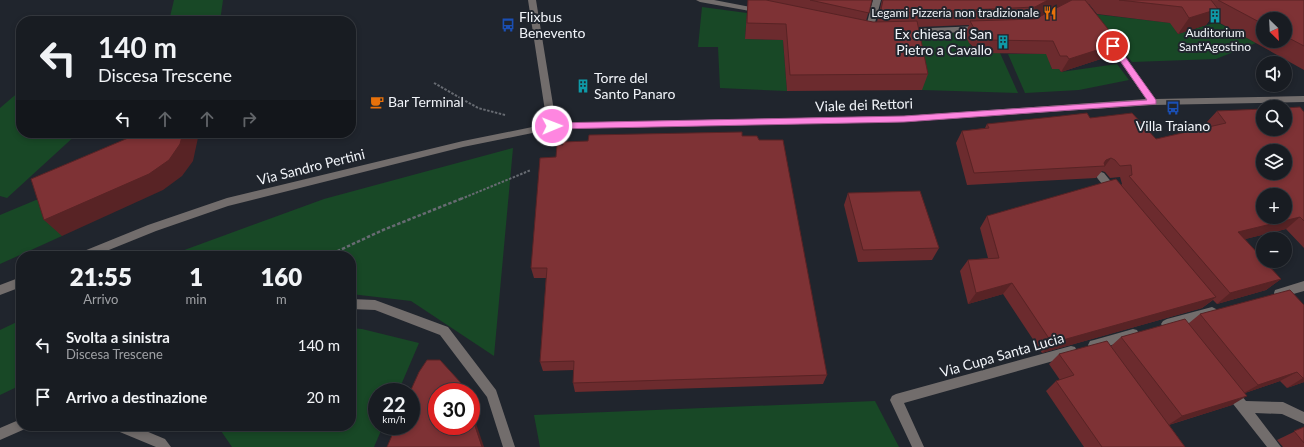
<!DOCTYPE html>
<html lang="it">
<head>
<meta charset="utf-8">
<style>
  :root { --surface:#181c22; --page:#21252a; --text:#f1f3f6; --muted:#9fa1a5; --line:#363a40 }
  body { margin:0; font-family:Lato,sans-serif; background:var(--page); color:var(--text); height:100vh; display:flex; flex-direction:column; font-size:15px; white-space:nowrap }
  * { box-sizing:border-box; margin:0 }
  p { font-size:13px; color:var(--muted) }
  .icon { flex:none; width:22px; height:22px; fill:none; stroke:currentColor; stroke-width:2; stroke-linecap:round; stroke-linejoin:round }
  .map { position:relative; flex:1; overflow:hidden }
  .sheet { position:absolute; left:16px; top:251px; width:340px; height:180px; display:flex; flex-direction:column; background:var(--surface); border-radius:16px; box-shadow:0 2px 6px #0003,0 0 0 1px var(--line) }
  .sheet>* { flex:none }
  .guide { position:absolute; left:16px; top:16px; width:340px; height:122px; border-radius:16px; box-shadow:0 2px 6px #0003,0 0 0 1px var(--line); background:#181c22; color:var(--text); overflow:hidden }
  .needle { width:26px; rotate:156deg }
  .fabs { position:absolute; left:1256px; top:12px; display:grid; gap:8px }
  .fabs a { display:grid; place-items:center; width:36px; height:36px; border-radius:50%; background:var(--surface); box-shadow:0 2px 6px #0003,0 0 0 1px var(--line); font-size:20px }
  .speed { position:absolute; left:368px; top:383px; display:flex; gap:8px; font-size:20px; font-weight:700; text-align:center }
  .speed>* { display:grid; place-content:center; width:52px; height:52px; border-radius:50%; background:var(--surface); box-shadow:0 2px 6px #0003,0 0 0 1px var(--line); line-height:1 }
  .speed small { font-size:10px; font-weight:400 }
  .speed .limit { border:6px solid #d22; background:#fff; color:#111 }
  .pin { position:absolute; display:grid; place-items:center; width:34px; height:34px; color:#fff; margin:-17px; border:2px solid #fff; border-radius:50%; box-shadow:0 1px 4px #0007 }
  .me { position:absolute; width:44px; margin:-22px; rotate:89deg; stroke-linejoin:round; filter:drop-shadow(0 0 3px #0008) }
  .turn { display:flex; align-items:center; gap:14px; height:84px; padding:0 16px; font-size:18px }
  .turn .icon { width:52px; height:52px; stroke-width:2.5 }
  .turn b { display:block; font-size:28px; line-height:34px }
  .lanes { display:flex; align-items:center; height:38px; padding:0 16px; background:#0003; justify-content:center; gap:20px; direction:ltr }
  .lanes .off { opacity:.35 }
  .eta { display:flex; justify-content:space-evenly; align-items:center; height:68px; text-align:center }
  .eta b { font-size:24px; font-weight:800; line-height:28px }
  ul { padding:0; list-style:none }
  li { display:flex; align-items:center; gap:12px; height:52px; padding:0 16px }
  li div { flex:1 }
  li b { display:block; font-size:15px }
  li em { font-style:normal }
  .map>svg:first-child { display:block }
  .green { fill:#184826 }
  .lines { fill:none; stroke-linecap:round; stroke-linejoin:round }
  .path-far1 { stroke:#676b72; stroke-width:2; stroke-dasharray:2.5 1.5; stroke-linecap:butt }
  .path { stroke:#676b72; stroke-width:2.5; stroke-dasharray:3.5 2; stroke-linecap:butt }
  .minor { fill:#726d6c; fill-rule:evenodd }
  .wall { fill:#6c2b2e; fill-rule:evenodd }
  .shaded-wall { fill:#582325 }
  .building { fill:#7e3235; stroke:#582325; fill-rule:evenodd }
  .route { fill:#fe86e0; stroke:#a55792 }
  .labels { text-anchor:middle; stroke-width:4; stroke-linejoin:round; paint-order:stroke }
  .far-poi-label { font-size:12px; fill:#f1f4f9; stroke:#20252d; text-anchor:end }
  .poi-label { font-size:14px; fill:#f1f4f9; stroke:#20252d; text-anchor:start }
  .street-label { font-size:14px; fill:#f1f4f9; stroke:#20252d }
</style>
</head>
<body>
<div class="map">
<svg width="1304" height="447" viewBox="0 0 1304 447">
  <rect width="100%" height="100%" fill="#20252d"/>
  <g class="green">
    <polygon points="174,0 223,0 220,21 169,21"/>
    <polygon points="702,7 747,13 745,39 783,40 787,91 720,88 718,47 698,47"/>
    <polygon points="1094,14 1171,23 1178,34 1217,22 1256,43 1216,59 1132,62"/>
    <polygon points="971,32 968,41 971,46 977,49 978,53 1000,53 1018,93 922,90 911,36"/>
    <polygon points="1008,54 1053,54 1049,61 1052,69 1059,69 1061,72 1117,64 1129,80 1079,90 1025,93"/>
    <polygon points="21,90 21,133 78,133 7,198 0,196 0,108"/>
    <polygon points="513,148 494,356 411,301 351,294 351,256 168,256 324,199"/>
    <polygon points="48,195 62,236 0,264 0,215"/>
    <polygon points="21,320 21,385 0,395 0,330"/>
    <polygon points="351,328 362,329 419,343 398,392 377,392 377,426 383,426 374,447 232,447 219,428 215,426 351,426"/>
    <polygon points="875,401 899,447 540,447 534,415"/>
  </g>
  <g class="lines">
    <g class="path-far1">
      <polyline points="434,83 478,108 505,115"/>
      <polyline points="461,199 531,170"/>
    </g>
    <polyline class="path" points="327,256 383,230 463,198"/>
    <g class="minor">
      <polygon points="528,0 536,0 556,123 904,116 1146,99 1103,37 1107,34 1110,35 1155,99 1304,96 1304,102 1153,105 904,122 552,129 463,147 228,206 156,231 94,256 78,256 79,253 148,225 227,198 463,141 547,124"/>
      <polygon points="696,0 714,0 761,9 765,11 761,13 700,2"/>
      <polygon points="873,0 881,0 872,34 868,37 864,34"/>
      <polygon points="980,26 984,29 983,31 906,35 902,32 906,29"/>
      <polygon points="1101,172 1104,173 1117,189 1119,192 1117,195 1111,195 1098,179 1096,176 1098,173"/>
      <polygon points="21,277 21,287 0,295 0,285"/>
      <polygon points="1304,281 1304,291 1279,298 1275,296 1274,293 1275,290"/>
      <polygon points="351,299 375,300 448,327 496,390 515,447 503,447 487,397 440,335 375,310 351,309"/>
      <polygon points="1212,307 1216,309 1217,312 1216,315 1212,317 1167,329 1163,327 1161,324 1163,321 1167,319"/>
      <polygon points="1133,329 1137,330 1139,334 1137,338 1133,339 1094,350 1090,349 1088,345 1090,341 1094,340"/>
      <polygon points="1071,346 1075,347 1077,351 1075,355 1071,356 904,403 924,447 912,447 890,400 892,396 896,394"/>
      <polygon points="1230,385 1234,387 1246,401 1283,402 1304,412 1304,424 1282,414 1255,413 1281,447 1267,447 1226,395 1224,391 1226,387"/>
      <polygon points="21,419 21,426 27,426 25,429 0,440 0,428"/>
      <polygon points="113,426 134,426 165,439 171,447 156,447 115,430"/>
    </g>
  </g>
  <g class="wall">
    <path d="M748,0H872L866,21L873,22H877L882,0H1304V70L1211,18L1206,25L1178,34L1170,23L1097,14L1089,4H1088L1119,43L1110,56L1061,72L1059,69H1052L1046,54L980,53L969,43L965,34L969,25L918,27L928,74L922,90L787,91L783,40L745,39ZM1263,19H1285V41H1263Z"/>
    <polygon points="1217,111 1304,112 1304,248 1286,229 1245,239 1281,279 1266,290 1217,304 1213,300 1202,308 1042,353 1003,294 968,304 960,271 968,260 988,258 980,228 987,216 1121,185 1122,184 1120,177 1110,178 1105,172 1102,171 1096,178 967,185 956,143 962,131 985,128 987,124 1090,118 1156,139 1208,127 1206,123"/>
    <polygon points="742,136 827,375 823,384 575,392 573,383 574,370 543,371 540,362 546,278 534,278 531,268 556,157"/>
    <polygon points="848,193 939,248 932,260 858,262 844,205"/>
    <polygon points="1304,305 1304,382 1287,388 1280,381 1245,393 1232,405 1169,425 1185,447 1084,447 1046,391 1056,381 1060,380 1049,364 1059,354 1111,346 1121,337 1189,323 1200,314"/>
    <polygon points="1304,427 1304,447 1283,447 1277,440"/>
  </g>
  <g class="shaded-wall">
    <polygon points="1048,0 1072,0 1027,23 1035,7"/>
    <polygon points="1218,9 1206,25 1178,34 1189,18"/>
    <polygon points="1119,43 1110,56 1061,72 1069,59"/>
    <polygon points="183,133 199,133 193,161 182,176 163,190 62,236 44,220"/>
    <polygon points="1111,158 1105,166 1101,166 1106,160"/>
    <polygon points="1300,217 1286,229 1225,244 1238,232"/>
    <polygon points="1281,279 1266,290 1217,304 1230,293"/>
    <polygon points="1012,283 1003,294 968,304 976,293"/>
    <polygon points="1216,297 1202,308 1042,353 1052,343"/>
    <polygon points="1297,372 1280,381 1242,394 1258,385"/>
    <polygon points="1303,378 1304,378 1304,382 1287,388"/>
    <polygon points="1247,396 1232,405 1168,425 1182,416"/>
    <polygon points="471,409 484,447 482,447 471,414"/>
  </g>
  <g class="building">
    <polygon points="748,0 766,0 873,22 917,21 928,74 790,75 786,24 747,23"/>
    <polygon points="810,0 872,0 869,13"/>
    <polygon points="883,0 1048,0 1035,7 880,14"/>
    <polygon points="1072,0 1085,0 1119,43 1069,59 1067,56 1060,56 1053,41 986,40 975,30 970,21 1035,19"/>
    <polygon points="1119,0 1211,0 1218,9 1189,18 1182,7"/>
    <polygon points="1218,0 1304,0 1304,46 1285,36 1285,19 1263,19 1263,24"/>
    <path d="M1300,107L1304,112V221L1300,217L1238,232L1263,259V261H1264L1281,279L1230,293L1129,176L1132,175L1131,165L1120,166L1115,160L1111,158L1106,160L1104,163L1105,166L974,173L962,131L989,128L987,124L1061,116L1087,113L1090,118L1132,113L1156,139L1226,123L1217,111L1263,109V129H1285V108ZM1263,151H1285V173H1263ZM1263,195H1285V217H1263Z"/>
    <polygon points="742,132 742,136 757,136 759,140 783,140 827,375 573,383 574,361 540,362 547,268 531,268 540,158 556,157 557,145 563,145 563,142 588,141 589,135"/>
    <polygon points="140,133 183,133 180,144 169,160 149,174 44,220 31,179"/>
    <polygon points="1116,179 1216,297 1052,343 1012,283 976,293 968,260 999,258 987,216"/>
    <polygon points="920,191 939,248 863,250 848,193"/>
    <polygon points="1290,290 1304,305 1304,378 1303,378 1297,372 1258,385 1200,314"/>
    <polygon points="1185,319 1247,396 1182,416 1121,337"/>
    <polygon points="1107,341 1185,447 1101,447 1102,447 1056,381 1074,375 1059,354"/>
    <polygon points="427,360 440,360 461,383 464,392 437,392 437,426 471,426 471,414 482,447 387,447 396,426 411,426 411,392 410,392 419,372"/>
    <polygon points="1304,427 1304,443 1294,431"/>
  </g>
  <polygon class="route" points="1113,43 1116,44 1156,100 1156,104 904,122 552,129 548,126 552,123 904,116 1147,100 1110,46"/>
  <defs>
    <g id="restaurant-bare" transform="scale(1.08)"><path d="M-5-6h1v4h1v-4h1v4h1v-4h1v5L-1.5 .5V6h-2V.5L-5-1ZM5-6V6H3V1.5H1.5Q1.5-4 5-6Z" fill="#e8710a" stroke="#20252d" stroke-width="2.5" paint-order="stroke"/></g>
    <g id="building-bare" transform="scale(1.08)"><path d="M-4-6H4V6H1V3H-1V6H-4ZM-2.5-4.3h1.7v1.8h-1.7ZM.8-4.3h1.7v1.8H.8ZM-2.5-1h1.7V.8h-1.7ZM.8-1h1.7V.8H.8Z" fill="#0f9aa8" stroke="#20252d" stroke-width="2.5" paint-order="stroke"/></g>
    <g id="bus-bare" transform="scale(1.08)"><path d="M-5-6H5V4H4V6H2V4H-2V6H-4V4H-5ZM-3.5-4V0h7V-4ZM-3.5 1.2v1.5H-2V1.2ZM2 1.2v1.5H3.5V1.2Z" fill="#1a4fb4" stroke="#20252d" stroke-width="2.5" paint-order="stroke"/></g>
    <g id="cafe-bare" transform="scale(1.08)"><path d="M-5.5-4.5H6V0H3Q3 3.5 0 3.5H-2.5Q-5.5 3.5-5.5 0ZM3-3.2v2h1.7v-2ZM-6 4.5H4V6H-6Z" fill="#e8710a" stroke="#20252d" stroke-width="2.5" paint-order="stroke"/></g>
  </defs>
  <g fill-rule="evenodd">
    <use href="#restaurant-bare" x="1050" y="13"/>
    <use href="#building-bare" x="1215" y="16"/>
    <use href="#bus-bare" x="508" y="25"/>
    <use href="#building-bare" x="1003" y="42"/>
    <use href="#building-bare" x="583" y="86"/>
    <use href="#cafe-bare" x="377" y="102"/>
    <use href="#bus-bare" x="1173" y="108"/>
  </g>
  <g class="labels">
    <g class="far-poi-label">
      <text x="1039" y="17">Legami Pizzeria non tradizionale</text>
      <text x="1215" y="37" text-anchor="middle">Auditorium<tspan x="1215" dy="14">Sant'Agostino</tspan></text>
    </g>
    <g class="poi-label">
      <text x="519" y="22">Flixbus<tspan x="519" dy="16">Benevento</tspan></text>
      <text x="992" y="39" text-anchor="end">Ex chiesa di San<tspan x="992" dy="16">Pietro a Cavallo</tspan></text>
      <text x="594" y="83">Torre del<tspan x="594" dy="16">Santo Panaro</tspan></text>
      <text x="388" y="107">Bar Terminal</text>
      <text x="1173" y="131" text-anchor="middle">Villa Traiano</text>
    </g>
    <g class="street-label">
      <text transform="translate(864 105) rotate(-2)" y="5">Viale dei Rettori</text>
      <text transform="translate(311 167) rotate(-14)" y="5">Via Sandro Pertini</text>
      <text transform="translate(1002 355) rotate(-16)" y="5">Via Cupa Santa Lucia</text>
    </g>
  </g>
</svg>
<div class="fabs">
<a><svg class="needle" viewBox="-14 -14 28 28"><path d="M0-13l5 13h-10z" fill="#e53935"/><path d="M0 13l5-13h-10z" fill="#9fa1a5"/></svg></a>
<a><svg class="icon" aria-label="sound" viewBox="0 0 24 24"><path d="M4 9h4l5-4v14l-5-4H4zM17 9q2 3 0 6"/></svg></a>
<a><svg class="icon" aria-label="search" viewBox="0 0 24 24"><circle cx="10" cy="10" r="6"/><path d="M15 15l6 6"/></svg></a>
<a><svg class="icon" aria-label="layers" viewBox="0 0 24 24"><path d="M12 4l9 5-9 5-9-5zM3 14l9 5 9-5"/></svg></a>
<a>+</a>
<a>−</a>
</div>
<div class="speed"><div>22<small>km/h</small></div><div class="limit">30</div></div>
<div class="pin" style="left:1113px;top:46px;background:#d93025"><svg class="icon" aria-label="arrive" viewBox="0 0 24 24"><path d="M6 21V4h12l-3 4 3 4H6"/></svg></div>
<svg class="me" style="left:552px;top:126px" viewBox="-20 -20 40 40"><circle r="17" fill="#fe86e0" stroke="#fff" stroke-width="3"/><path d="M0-11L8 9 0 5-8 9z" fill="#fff"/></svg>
<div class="guide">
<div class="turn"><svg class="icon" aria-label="left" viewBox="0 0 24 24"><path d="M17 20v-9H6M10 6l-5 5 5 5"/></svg><div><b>140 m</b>Discesa Trescene</div></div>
<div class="lanes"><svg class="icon" aria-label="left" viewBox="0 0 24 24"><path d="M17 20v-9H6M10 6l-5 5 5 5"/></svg><svg class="icon off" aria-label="ahead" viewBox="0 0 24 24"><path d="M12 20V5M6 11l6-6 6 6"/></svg><svg class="icon off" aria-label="ahead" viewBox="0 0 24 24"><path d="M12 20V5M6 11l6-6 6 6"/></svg><svg class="icon off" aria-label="right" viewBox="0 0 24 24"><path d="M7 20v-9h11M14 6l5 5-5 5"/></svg></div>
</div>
<section class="sheet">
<div class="eta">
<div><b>21:55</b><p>Arrivo</p></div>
<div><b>1</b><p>min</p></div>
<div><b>160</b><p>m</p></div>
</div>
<ul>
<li><svg class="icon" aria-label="left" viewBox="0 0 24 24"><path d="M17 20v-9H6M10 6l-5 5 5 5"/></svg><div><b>Svolta a sinistra</b><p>Discesa Trescene</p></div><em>140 m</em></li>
<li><svg class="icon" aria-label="arrive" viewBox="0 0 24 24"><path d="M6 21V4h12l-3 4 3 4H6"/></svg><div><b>Arrivo a destinazione</b></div><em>20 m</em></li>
</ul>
</section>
</div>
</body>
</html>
